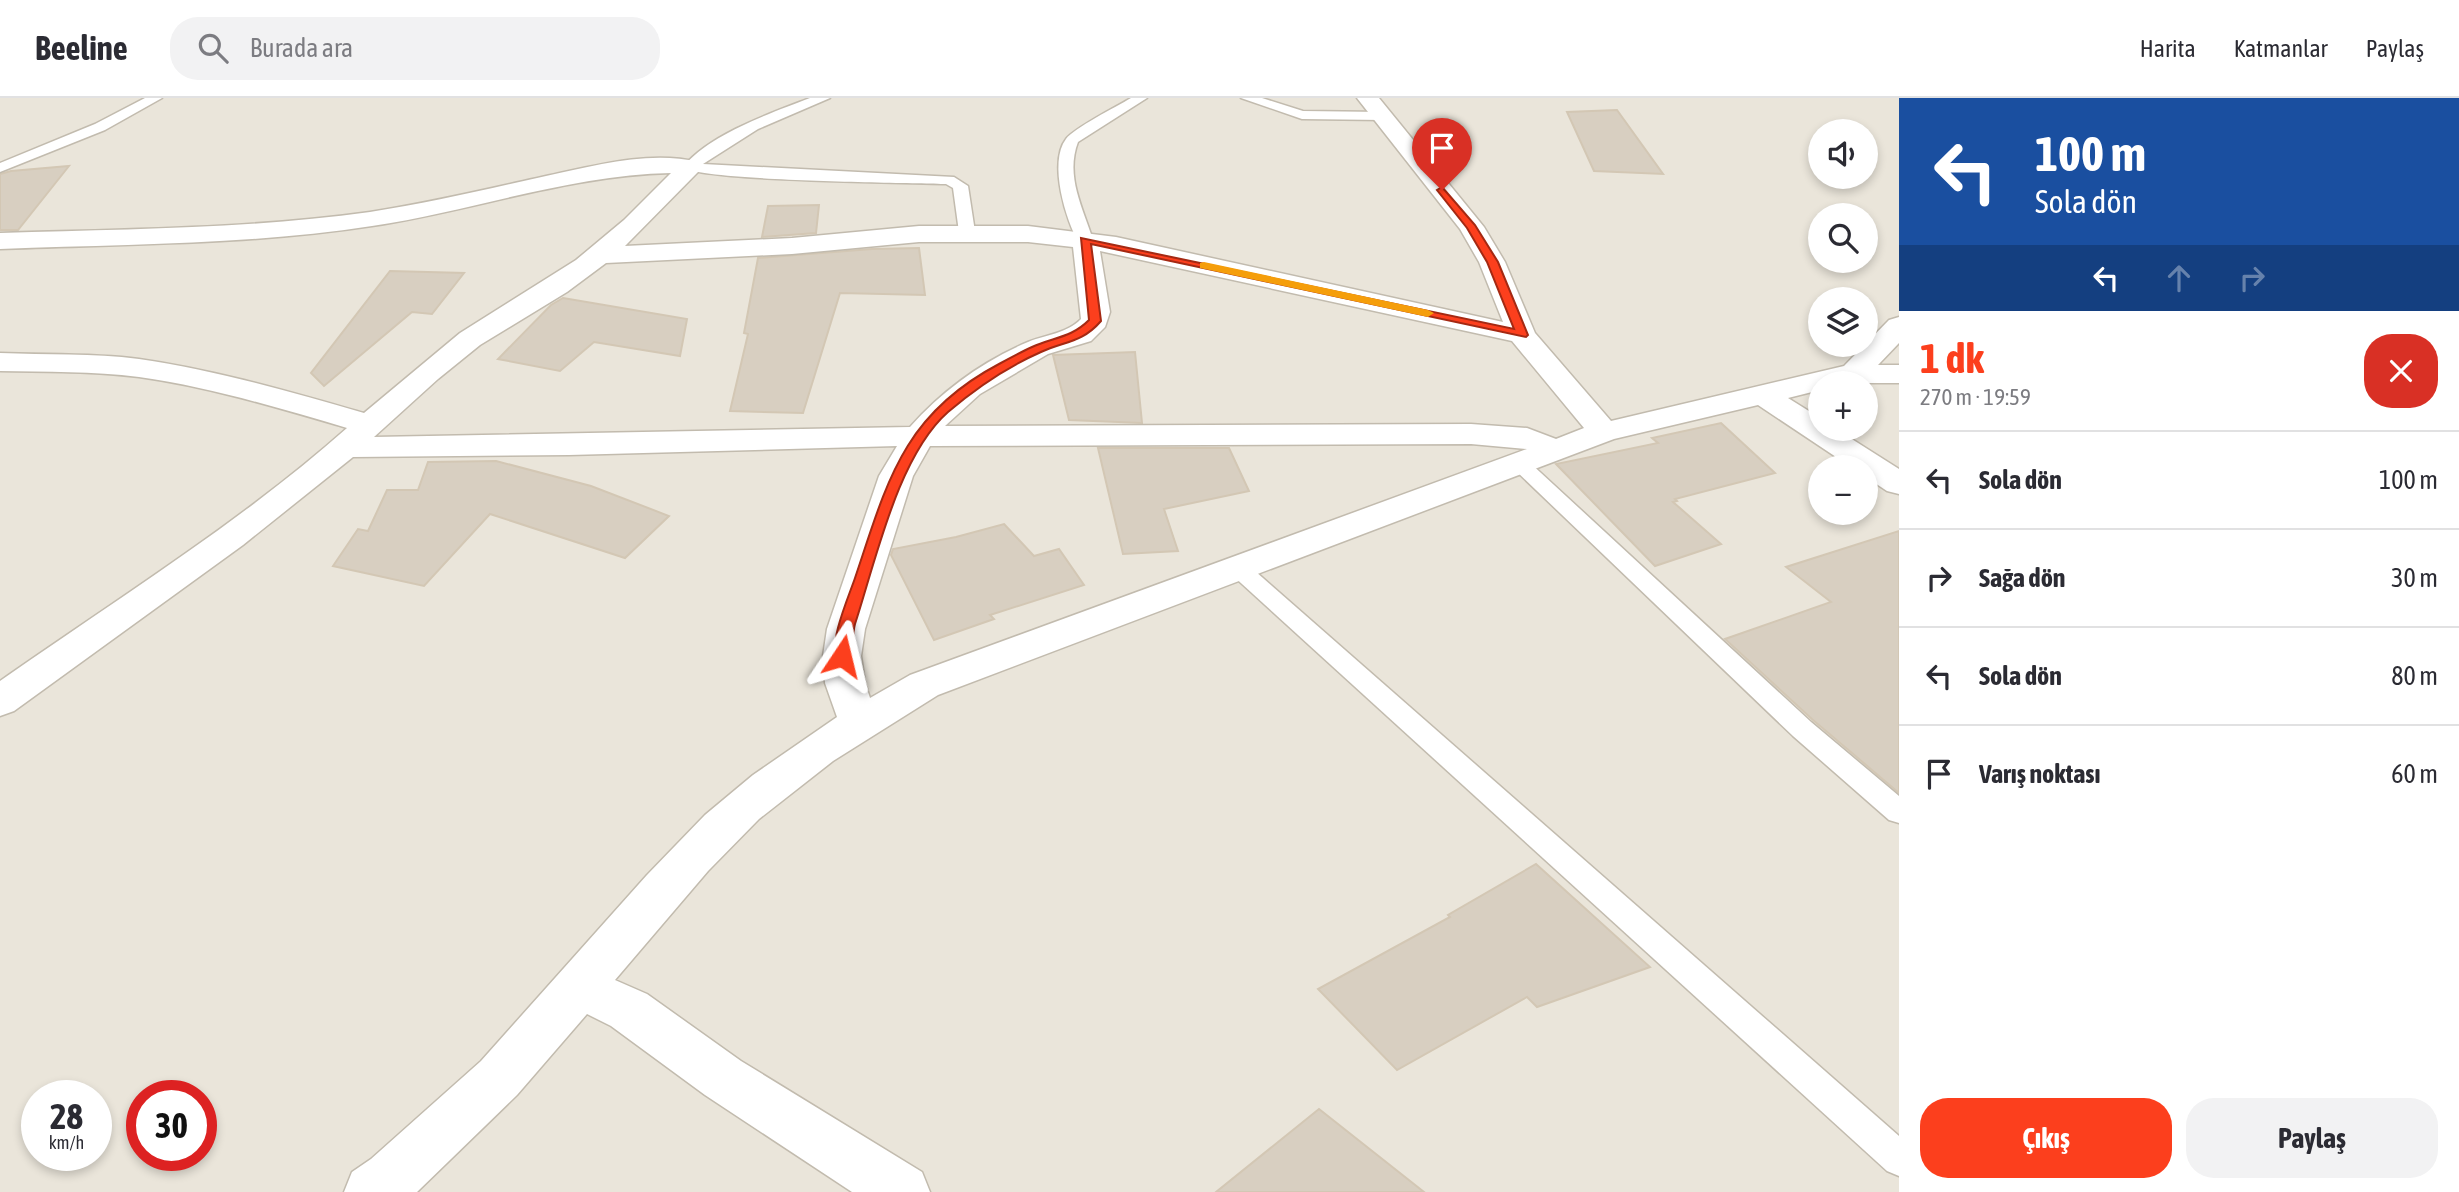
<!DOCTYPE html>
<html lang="tr">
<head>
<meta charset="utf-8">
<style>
  :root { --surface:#fff; --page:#f2f2f3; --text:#2b2b33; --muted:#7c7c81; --line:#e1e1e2; --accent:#fc3f1d }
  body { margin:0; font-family:"Asap Condensed",sans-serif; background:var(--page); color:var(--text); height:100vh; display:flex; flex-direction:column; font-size:26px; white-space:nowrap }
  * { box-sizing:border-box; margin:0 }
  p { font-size:23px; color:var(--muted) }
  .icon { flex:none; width:38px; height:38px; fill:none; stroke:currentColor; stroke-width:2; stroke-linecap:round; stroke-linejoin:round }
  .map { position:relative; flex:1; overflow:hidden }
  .sheet { display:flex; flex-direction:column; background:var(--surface); width:560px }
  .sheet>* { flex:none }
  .top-card { background:#1a4fa0; color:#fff; overflow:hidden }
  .fabs { position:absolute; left:1808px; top:21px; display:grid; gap:14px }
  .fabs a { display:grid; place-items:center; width:70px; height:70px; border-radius:50%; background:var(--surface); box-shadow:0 4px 10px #0003; font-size:35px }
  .speed { position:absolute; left:21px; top:982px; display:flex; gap:14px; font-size:35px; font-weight:700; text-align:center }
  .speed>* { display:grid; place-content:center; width:91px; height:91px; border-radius:50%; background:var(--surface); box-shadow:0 4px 10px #0003; line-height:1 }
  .speed small { font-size:18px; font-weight:400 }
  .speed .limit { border:10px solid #d22; background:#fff; color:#111 }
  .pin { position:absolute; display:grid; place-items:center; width:60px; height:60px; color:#fff; margin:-72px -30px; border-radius:50% 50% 50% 0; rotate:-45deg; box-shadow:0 0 7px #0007 }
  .pin .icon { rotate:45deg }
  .me { position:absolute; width:77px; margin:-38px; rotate:10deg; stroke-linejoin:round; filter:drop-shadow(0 0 5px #0008) }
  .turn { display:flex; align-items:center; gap:24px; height:147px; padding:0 21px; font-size:32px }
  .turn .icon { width:91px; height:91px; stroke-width:2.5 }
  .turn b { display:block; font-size:49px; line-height:60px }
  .lanes { display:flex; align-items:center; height:66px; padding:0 21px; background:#0003; justify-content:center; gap:35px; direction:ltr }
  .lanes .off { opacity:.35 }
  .round { display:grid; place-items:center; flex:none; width:74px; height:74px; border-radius:28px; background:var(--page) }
  .summary { display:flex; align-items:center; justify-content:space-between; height:119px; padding:0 21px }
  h1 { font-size:42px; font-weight:700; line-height:52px; color:var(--accent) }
  .primary-button { display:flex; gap:14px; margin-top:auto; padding:14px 21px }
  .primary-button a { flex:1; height:80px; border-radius:28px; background:var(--accent); color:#fff; font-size:28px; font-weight:700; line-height:80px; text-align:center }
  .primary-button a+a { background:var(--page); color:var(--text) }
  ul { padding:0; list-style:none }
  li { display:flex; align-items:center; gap:21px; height:98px; padding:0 21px; border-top:2px solid var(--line) }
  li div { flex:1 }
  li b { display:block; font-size:26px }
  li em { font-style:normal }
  header { display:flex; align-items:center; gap:42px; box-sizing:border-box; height:98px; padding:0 35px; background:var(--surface); border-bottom:2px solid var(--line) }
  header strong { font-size:33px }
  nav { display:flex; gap:38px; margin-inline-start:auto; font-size:24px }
  .search { width:490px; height:63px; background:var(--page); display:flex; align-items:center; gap:18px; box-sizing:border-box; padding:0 24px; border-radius:28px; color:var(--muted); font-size:26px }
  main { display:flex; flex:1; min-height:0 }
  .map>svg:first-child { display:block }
  .residential { fill:#eae5da; fill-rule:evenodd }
  .building { fill:#d8cfc1; stroke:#d3c7b4; stroke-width:2 }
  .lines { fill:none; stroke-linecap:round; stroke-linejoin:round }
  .lane-casing { stroke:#c2bbae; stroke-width:3 }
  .street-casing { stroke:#c2bbae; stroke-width:3 }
  .lane { fill:#fff; fill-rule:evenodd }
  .street { fill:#fff; fill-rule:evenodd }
  .route { fill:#fc3f1d; stroke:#a42913; stroke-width:2 }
  .slow { fill:#f59e0b }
</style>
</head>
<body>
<header>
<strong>Beeline</strong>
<div class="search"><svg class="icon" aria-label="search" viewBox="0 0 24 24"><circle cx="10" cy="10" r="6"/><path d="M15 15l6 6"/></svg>Burada ara</div>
<nav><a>Harita</a><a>Katmanlar</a><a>Paylaş</a></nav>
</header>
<main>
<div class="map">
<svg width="1899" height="1094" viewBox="0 0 1899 1094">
  <rect width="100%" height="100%" fill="#f6f3ec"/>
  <path class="residential" d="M0,0H1899V1094H0ZM1820,33H1866V79H1820ZM1820,117H1866V163H1820ZM1820,201H1866V247H1820ZM1820,285H1866V331H1820ZM1820,369H1866V415H1820ZM37,998H96V1057H37ZM142,998H201V1057H142Z"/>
  <g class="building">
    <polygon points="1617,12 1663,76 1594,73 1567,14"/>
    <polygon points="69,68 18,132 0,132 0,76 11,73"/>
    <polygon points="819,107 816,135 762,139 768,108"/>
    <polygon points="919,150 925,197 840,195 803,315 730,313 748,236 744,235 758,160 872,151"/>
    <polygon points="390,173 464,175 432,216 412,214 324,288 311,275"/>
    <polygon points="563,200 687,221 680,258 594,244 560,273 498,261 551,207"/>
    <polygon points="1135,254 1142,325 1069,322 1053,257"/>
    <polygon points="1721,325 1775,375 1675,401 1677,403 1673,404 1721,446 1655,468 1556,366 1658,345 1652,340"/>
    <polygon points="1098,350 1229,350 1249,393 1164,411 1178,453 1123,456"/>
    <polygon points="496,363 591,388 669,418 625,460 490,416 424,488 333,468 358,431 368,433 387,392 418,392 428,364"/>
    <polygon points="1004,426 1034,458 1059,451 1084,487 990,517 994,521 934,542 891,457 893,451 956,439"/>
    <polygon points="1899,433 1899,695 1813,622 1725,541 1831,504 1786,469"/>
    <polygon points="1536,766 1650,869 1537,909 1527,899 1397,972 1318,891 1450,819 1448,817"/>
    <polygon points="1319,1011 1424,1094 1216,1094"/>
  </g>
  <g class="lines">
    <g class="lane-casing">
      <g id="lane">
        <polygon points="145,0 162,0 105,32 0,74 0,65 95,26"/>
        <path d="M810,0H830L758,31L703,66L954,79L968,88L975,134L973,137H961L959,134L953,90L946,86C910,85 697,83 683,69C710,36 771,15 810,0Z"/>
        <path d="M1131,0H1147L1078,44C1065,78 1083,110 1093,142L1091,145H1079C1066,123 1048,64 1066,41C1074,30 1116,9 1131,0Z"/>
        <polygon points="1241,0 1262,0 1303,13 1383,14 1390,18 1383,22 1302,21"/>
        <polygon points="1521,361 1528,363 1811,624 1899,698 1899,725 1889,722 1793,638 1514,371 1511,367 1514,363"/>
        <polygon points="1239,464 1247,466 1899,1038 1899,1078 1887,1073 1231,476 1228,471 1231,466"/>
      </g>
    </g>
    <g class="street-casing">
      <path id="street" d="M1357,0H1379L1484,129L1505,164L1535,235L1611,323L1844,268L1889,222L1899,219V245L1878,267H1899V285H1820V292L1788,300L1820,320V331H1836L1899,371V396L1887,393L1866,379V369H1851L1758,307L1614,341L938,597L833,663L759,721L708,773L615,882L647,896L741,963L922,1074L930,1094H852L705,997L611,928L587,916L517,997L417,1094H344L352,1074L371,1061L481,963L647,777L705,717L753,677L837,619L825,585L823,558L827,531L879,378L897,348L569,357L353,359L243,447L14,613L0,618V583C117,501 241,424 347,330C279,310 210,289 139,279C93,273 46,274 0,273V255C46,257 93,255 139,261C216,272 290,294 364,315L460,235L576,162L624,122L671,75C570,77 472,113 372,128C249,147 124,146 0,151V135C123,131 247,131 370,114C429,105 488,91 546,78C593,68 650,52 698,64L702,69L698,74L625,148L792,140L919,128H1028L1116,139L1503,224L1479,164L1460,131ZM919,144H1028L1073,149L1081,221C1066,236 1047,236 1028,244C983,263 942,293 910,329L374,339L438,281L480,247L567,194L606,165L792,156ZM1100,153L1512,243L1584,330L1556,341L1527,330L1471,326L945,328L980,296L1048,256L1091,243L1105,229L1110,214ZM1471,346L1527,351L910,577L870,600L865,585L861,558L865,531L913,378L930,348Z"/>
    </g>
    <use href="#lane" class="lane"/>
    <use href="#street" class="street"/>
  </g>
  <path class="route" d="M1442,89L1475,127L1498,164L1528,237L1526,239L1091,146L1101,223C1082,245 1065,243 1041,254C1007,269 976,290 948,314C898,358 876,462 855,526C852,537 854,551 848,562H837C828,545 849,498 855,480C887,385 902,317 999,266C1010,260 1021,254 1032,249C1054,239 1071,240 1089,222L1081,140L1514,231L1487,164L1467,130L1437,92Z"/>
  <polygon class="slow" points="1204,164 1428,212 1434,215 1428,219 1200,170 1200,165"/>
</svg>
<div class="fabs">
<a><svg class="icon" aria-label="sound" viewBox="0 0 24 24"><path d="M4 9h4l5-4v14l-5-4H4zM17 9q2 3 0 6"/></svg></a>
<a><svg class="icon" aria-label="search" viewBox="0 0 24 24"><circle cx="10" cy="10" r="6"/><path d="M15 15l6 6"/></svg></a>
<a><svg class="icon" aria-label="layers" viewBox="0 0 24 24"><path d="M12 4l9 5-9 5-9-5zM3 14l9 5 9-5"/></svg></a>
<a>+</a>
<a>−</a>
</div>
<div class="speed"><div>28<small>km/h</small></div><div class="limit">30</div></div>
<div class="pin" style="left:1442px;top:92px;background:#d93025"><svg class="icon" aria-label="arrive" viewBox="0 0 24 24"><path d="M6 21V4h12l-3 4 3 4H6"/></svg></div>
<svg class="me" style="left:842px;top:558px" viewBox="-20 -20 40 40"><path d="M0-17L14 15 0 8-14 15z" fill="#fc3f1d" stroke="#fff" stroke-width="4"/></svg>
</div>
<section class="sheet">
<div class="top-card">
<div class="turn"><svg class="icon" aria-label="left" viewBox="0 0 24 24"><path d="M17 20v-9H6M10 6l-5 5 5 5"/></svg><div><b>100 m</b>Sola dön</div></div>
<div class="lanes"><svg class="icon" aria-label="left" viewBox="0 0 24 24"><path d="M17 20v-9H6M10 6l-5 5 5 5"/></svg><svg class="icon off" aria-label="ahead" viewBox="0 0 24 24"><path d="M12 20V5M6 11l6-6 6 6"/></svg><svg class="icon off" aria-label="right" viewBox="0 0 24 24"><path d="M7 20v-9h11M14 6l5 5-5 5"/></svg></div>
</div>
<div class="summary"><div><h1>1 dk</h1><p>270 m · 19:59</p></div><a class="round" style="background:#d93025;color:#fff"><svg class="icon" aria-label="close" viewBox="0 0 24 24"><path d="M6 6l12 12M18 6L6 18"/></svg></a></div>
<ul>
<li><svg class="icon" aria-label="left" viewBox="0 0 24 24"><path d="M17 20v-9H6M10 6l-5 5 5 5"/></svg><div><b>Sola dön</b></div><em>100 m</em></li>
<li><svg class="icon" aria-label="right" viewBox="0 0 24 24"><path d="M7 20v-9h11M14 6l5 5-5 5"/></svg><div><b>Sağa dön</b></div><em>30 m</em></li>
<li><svg class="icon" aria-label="left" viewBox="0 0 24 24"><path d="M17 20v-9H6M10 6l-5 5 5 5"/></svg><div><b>Sola dön</b></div><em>80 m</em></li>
<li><svg class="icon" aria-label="arrive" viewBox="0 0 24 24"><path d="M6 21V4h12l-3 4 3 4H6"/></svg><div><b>Varış noktası</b></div><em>60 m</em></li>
</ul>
<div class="primary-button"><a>Çıkış</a><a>Paylaş</a></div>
</section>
</main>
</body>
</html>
